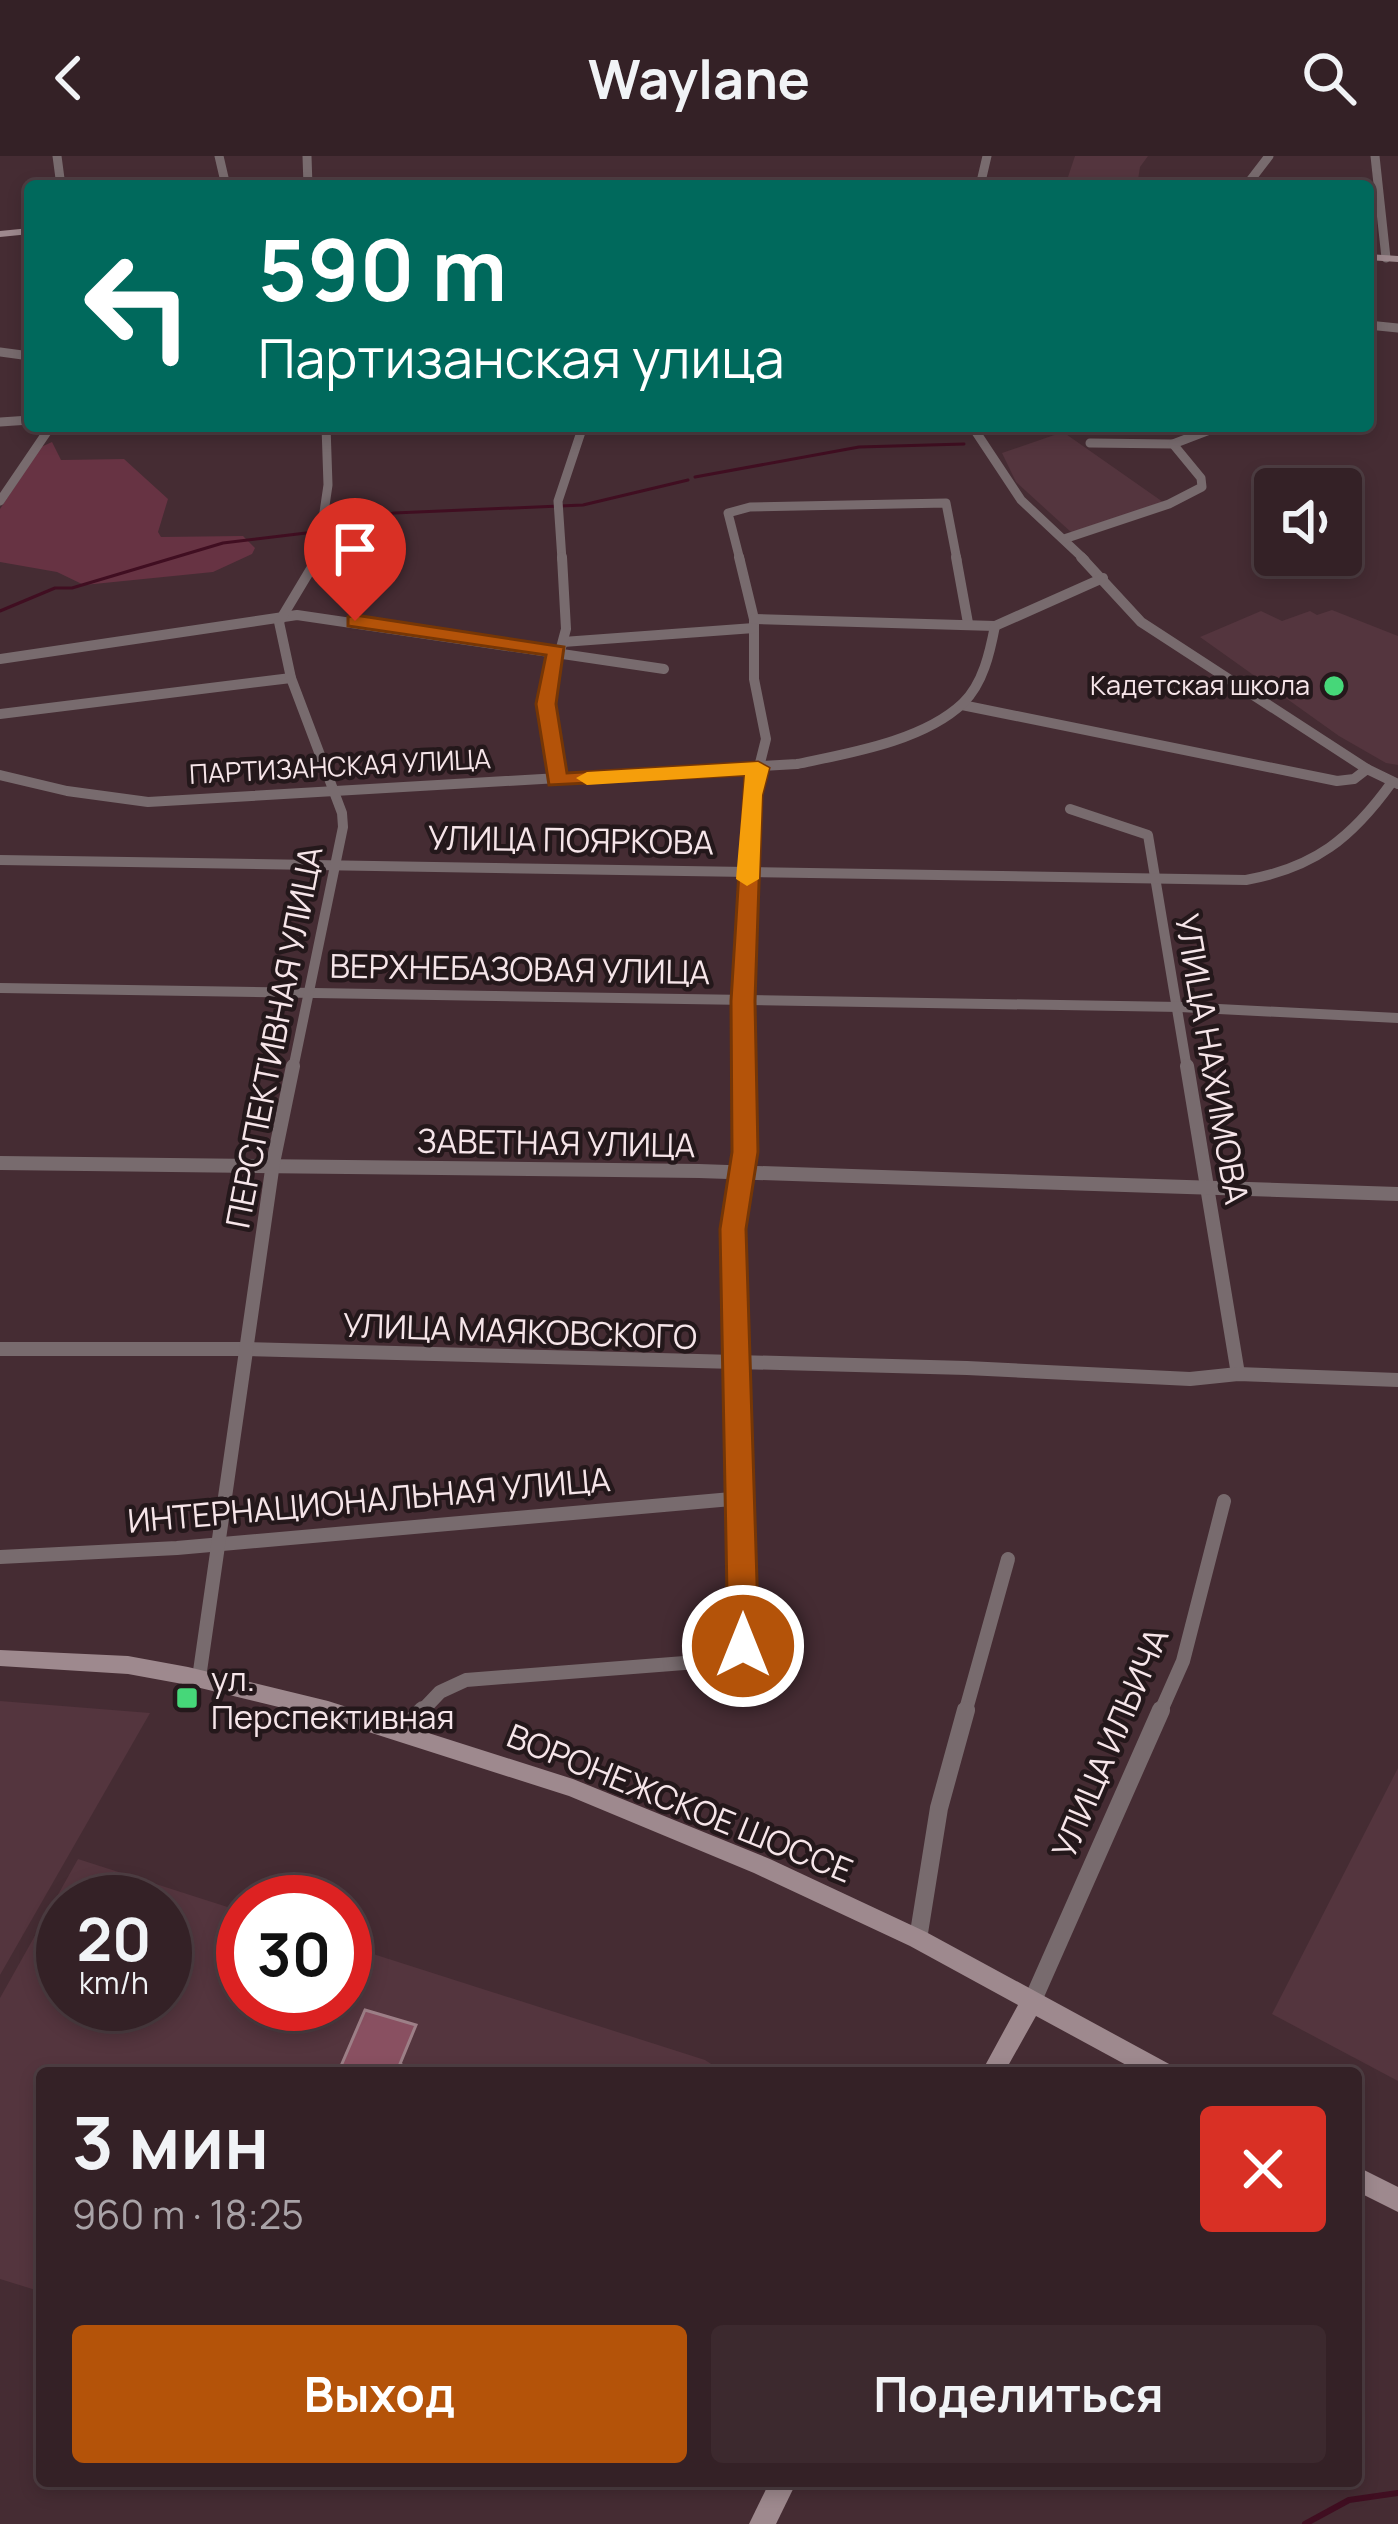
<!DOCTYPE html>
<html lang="ru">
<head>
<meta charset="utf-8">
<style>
  :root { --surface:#342126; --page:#3c292e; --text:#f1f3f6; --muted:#a9a3a7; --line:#4e3e43; --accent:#b45309 }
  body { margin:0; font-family:Manrope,sans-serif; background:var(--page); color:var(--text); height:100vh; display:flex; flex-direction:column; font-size:45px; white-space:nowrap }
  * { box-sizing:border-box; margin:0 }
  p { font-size:39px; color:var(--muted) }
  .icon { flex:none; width:66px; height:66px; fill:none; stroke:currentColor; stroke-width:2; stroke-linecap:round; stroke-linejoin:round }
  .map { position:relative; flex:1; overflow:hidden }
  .sheet { position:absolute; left:36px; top:1911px; width:1326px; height:420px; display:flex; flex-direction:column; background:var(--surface); border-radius:12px; box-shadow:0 6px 18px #0003,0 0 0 3px var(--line) }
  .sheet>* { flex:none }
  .hud { position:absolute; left:24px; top:24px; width:1350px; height:252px; border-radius:12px; box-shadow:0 6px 18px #0003,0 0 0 3px var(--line); background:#00695c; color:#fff; overflow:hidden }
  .controls { position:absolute; left:1254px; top:312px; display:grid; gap:24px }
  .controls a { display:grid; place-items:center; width:108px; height:108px; border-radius:12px; background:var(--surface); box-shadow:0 6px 18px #0003,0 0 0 3px var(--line); font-size:60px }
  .speed { position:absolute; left:36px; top:1719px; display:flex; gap:24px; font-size:60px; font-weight:700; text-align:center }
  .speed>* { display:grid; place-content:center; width:156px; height:156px; border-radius:50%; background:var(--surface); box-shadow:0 6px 18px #0003,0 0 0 3px var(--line); line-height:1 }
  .speed small { font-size:30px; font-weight:400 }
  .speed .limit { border:18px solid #d22; background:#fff; color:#111 }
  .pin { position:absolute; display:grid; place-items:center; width:102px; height:102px; color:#fff; margin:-123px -51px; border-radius:50% 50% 50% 0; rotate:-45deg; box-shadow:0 0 12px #0007 }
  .pin .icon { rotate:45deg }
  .me { position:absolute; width:132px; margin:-66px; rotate:0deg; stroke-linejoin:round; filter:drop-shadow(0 0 9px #0008) }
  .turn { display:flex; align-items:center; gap:42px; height:252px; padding:0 36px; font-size:54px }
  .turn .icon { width:156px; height:156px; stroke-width:2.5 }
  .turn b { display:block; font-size:84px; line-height:102px }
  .round { display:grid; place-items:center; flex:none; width:126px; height:126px; border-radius:12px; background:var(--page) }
  .summary { display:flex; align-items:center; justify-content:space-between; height:204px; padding:0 36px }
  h1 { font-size:72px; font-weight:700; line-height:90px }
  .button { display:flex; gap:24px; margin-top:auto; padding:24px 36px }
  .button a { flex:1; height:138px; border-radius:12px; background:var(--accent); color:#fff; font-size:48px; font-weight:700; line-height:138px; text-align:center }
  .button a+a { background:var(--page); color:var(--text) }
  header { display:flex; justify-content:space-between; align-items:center; height:156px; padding:0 36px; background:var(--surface); font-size:54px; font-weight:700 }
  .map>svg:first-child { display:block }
  .built { fill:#54353e; fill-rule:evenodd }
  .green { fill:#673343 }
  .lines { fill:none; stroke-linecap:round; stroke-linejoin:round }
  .stream-far1 { stroke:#400e21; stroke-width:3 }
  .stream { stroke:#400e21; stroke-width:6 }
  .building { fill:#895061; stroke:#9d7f87; stroke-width:3 }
  .street-far3 { stroke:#786b6e; stroke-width:9 }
  .street-far2 { stroke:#786b6e; stroke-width:10 }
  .street-far1 { stroke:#786b6e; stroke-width:14 }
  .street { stroke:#786b6e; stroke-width:18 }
  .secondary { fill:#9e898e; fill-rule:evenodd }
  .route { fill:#b45309; stroke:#753606; stroke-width:3 }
  .slow { fill:#f59e0b }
  .poi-dot { fill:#46d779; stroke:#24181b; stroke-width:4.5 }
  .labels { text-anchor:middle; stroke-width:9; stroke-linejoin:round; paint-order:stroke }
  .far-poi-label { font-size:27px; fill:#f6e5e9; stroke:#24181b; text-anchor:end }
  .far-street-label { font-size:27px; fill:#f6e5e9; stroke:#24181b }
  .street-label { font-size:33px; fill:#f6e5e9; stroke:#24181b }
  .poi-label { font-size:33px; fill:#f6e5e9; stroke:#24181b; text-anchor:start }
</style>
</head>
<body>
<header><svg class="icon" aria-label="back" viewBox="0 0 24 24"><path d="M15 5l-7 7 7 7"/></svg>Waylane<svg class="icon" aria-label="search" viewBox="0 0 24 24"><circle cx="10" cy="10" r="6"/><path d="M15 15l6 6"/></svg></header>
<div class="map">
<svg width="1398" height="2368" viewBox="0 0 1398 2368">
  <rect width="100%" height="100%" fill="#452c33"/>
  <g class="built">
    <polygon points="1075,0 1148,0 1140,11 1137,30 1065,30"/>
    <polygon points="1063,276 1163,346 1072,377 1016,326 1002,297"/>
    <polygon points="1332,454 1398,480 1398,609 1386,607 1339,580 1200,481 1261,455 1282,465 1310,455 1317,459"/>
    <polygon points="0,1545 150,1557 0,1819"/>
    <polygon points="1398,1612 1398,1925 1272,1858"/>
    <path d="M78,1703L243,1756V1848H345V1789L705,1904L725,1917H42V2136L0,2123V1842ZM63,1746H165V1848H63Z"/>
  </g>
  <polygon class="green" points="52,286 61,304 124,303 168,343 158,376 161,381 243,380 255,392 252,398 213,416 84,429 57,416 0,406 0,353 41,291"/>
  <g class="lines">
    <g class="stream-far1">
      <polyline points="695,321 859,291 964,288"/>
      <polyline points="322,374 394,357 583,349 688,324"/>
      <polyline points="0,455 55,432 72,432 223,387 306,377"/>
    </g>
    <polyline class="stream" points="1305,2368 1349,2344 1398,2337"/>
  </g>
  <polygon class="building" points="365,1854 416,1869 400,1908 420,1917 338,1917"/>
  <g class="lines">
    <g class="street-far3">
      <polyline points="57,0 61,30"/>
      <polyline points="219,0 226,30"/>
      <polyline points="307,0 308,30"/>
      <polyline points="1375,0 1386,102"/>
      <polyline points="980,30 987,0"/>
      <polyline points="1246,30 1269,0"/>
      <polyline points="1368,169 1398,172"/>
      <polyline points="0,196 30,200"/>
      <polyline points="0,266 30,264"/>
      <polyline points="972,270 1021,344 1085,404"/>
      <polyline points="1090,287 1173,288 1220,270"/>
      <polyline points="0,345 51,270"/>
      <polyline points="1064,383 1169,348 1202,331 1201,322 1173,288"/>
      <polyline points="317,404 328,329 326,270"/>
      <polyline points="562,404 558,345 583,270"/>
      <polyline points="740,404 728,357 750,351 946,347 957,404"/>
    </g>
    <g class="street-far2">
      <polyline points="739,401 754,463 754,523 766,583 752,639 744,913"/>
      <polyline points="956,401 968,467"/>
      <polyline points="1081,401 1141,466 1367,613"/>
      <polyline points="754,463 995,470 1103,422"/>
      <polyline points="563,486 754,472"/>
      <polyline points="0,503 297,459 664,513"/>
      <polyline points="962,549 1337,625 1354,623 1367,613 1398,628"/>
      <polyline points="0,558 291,522"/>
      <path d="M0,619L67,635L148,646L797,608C849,597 923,585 963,547C983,528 990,496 995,470"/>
      <polyline points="557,624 546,548 566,473 562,401"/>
      <polyline points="1070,653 1148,679 1187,913"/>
      <path d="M0,704L1246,724C1314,712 1352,682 1392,626"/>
      <polyline points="0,832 1180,851 1398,862"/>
      <polyline points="293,913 343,671 342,657 291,522 279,466 318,401"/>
    </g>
    <g class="street-far1">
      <polyline points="1187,910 1238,1218"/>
      <polyline points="0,1007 699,1015 1398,1038"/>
      <polyline points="0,1193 243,1193 967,1212 1190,1223 1238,1218 1398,1224"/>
      <polyline points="0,1401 177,1392 743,1342"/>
      <polyline points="199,1522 273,1007 293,910"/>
      <polyline points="420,1557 440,1536 466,1524 723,1504 743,1490 732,1073 745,996 744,910"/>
      <polyline points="965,1557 1008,1403"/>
      <polyline points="1160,1557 1183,1505 1224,1345"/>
    </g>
    <g class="street">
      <polyline points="402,1576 423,1554"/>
      <polyline points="918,1783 939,1652 966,1554"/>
      <polyline points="1032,1846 1161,1554"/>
    </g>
    <g class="secondary">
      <polygon points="30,72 30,78 0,81 0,75"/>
      <polygon points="1368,98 1398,100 1398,106 1368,104"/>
      <polygon points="0,1494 128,1500 188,1511 328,1545 573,1623 770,1703 926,1776 1171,1909 1174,1917 1141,1917 1036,1860 1004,1917 981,1917 1018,1849 910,1790 754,1717 569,1640 328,1563 188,1529 128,1518 0,1510"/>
      <polygon points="1356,2010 1398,2031 1398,2056 1356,2035"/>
      <polygon points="770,2325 797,2325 776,2368 749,2368"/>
    </g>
  </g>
  <polygon class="route" points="355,459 564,491 556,548 567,617 758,606 769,612 762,639 755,845 758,996 746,1073 759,1490 754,1499 743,1503 733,1499 728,1490 720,1073 732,996 731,845 745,619 549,629 536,548 546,499 348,470 348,461"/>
  <polygon class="slow" points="758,606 769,612 762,639 759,723 747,730 736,723 745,619 587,629 576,622 587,616"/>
  <g class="poi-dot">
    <circle cx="1334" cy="530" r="12"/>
    <rect x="175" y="1530" width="24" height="24" rx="6"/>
  </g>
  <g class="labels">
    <g class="far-poi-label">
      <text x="1310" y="539">Кадетская школа</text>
    </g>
    <g class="far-street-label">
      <text transform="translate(340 611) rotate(-3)" y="9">ПАРТИЗАНСКАЯ УЛИЦА</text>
    </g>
    <g class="street-label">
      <text transform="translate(571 684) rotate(1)" y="12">УЛИЦА ПОЯРКОВА</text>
      <text transform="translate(520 813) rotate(1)" y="12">ВЕРХНЕБАЗОВАЯ УЛИЦА</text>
      <text transform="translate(274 881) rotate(-79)" y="12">ПЕРСПЕКТИВНАЯ УЛИЦА</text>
      <text transform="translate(1212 903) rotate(80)" y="12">УЛИЦА НАХИМОВА</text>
      <text transform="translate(556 987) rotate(1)" y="12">ЗАВЕТНАЯ УЛИЦА</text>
      <text transform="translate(520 1175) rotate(2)" y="12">УЛИЦА МАЯКОВСКОГО</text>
      <text transform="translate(369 1344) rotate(-5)" y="12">ИНТЕРНАЦИОНАЛЬНАЯ УЛИЦА</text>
      <text transform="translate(1110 1587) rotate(-67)" y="12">УЛИЦА ИЛЬИЧА</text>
      <text transform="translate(680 1647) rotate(22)" y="12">ВОРОНЕЖСКОЕ ШОССЕ</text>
    </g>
    <g class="poi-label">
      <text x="211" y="1535">ул.<tspan x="211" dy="38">Перспективная</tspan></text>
    </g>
  </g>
</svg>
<div class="controls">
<a><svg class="icon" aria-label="sound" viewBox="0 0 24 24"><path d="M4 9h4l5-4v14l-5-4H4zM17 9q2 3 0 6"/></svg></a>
</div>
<div class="speed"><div>20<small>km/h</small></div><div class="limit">30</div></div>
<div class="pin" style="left:355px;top:465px;background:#d93025"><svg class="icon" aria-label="arrive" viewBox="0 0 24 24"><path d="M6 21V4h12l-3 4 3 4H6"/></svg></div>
<svg class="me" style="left:743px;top:1490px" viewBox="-20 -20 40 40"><circle r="17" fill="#b45309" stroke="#fff" stroke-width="3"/><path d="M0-11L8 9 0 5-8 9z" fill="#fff"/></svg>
<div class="hud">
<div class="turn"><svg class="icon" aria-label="left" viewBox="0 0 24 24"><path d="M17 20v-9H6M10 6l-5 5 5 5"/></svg><div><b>590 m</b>Партизанская улица</div></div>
</div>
<section class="sheet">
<div class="summary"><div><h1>3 мин</h1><p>960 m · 18:25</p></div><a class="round" style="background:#d93025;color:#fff"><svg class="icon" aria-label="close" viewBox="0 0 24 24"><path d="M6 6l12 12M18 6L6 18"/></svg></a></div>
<div class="button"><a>Выход</a><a>Поделиться</a></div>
</section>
</div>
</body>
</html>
